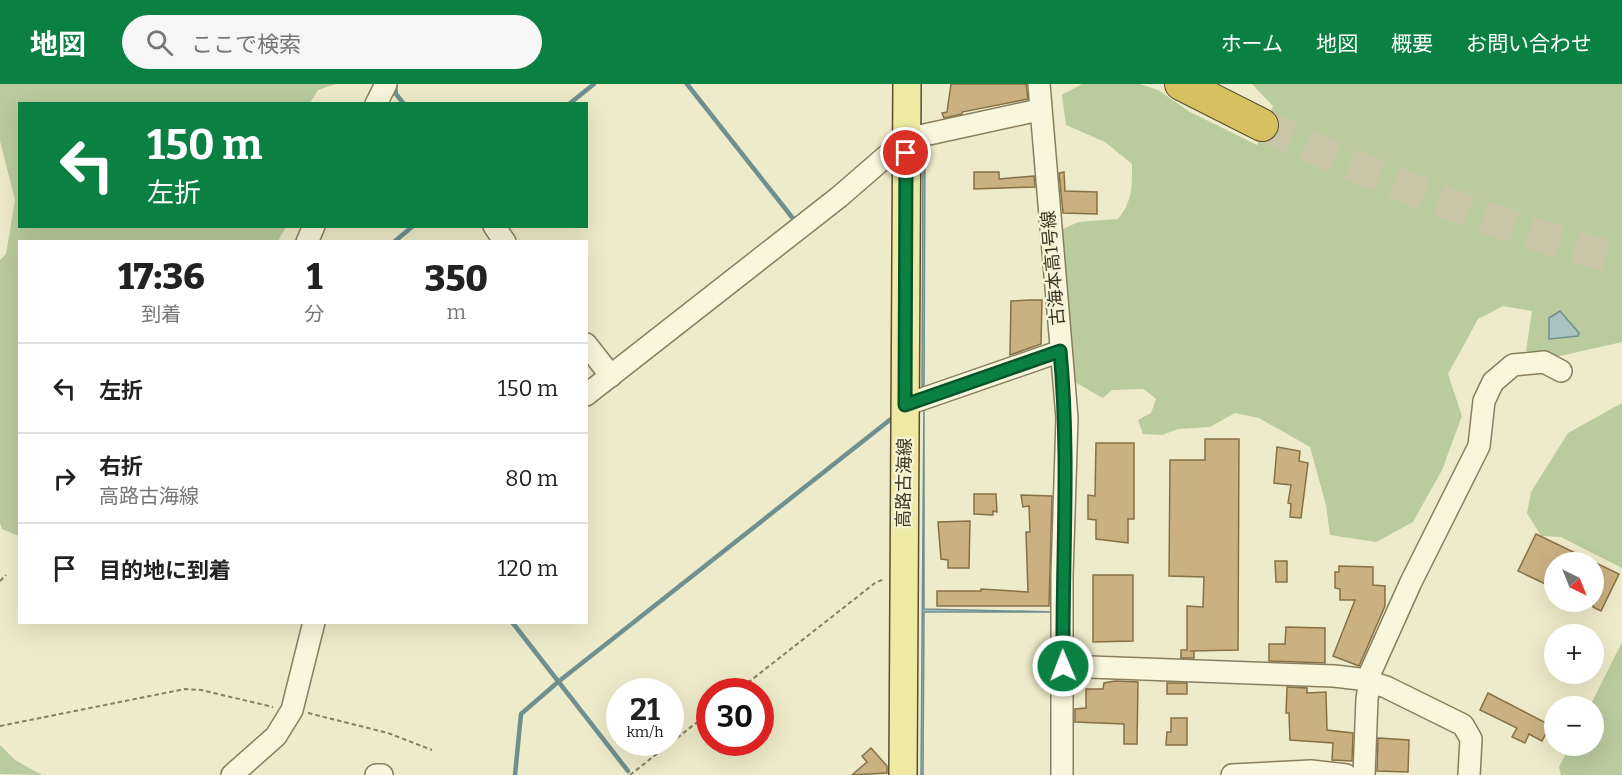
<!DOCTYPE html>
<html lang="ja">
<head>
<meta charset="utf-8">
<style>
  :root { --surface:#fff; --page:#f6f6f6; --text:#222; --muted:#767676; --line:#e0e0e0; --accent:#0b8043 }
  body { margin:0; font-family:Bitter,"Noto Sans JP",serif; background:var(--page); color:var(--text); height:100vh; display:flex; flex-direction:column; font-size:22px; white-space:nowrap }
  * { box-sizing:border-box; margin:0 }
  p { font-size:20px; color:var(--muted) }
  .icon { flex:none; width:33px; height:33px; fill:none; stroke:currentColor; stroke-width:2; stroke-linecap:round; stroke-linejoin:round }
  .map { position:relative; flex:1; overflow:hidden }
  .drawer { position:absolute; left:18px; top:156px; width:570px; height:384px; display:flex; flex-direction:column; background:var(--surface); border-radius:0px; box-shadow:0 6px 24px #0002 }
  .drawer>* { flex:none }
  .banner { position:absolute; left:18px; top:18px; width:570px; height:126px; border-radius:0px; box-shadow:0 6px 24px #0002; background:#0b8043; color:#fff; overflow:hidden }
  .needle { width:39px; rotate:137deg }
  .tools { position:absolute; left:1544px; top:468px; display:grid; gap:12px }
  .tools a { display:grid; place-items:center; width:60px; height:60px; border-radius:50%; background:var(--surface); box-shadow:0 6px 24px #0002; font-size:30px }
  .speed { position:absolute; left:606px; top:594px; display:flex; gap:12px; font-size:30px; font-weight:700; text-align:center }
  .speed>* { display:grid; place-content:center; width:78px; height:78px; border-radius:50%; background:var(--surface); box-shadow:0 6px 24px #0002; line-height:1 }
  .speed small { font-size:15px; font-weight:400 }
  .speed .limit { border:9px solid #d22; background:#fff; color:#111 }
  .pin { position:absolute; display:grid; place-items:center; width:51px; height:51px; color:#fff; margin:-26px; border:3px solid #fff; border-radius:50%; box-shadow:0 2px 6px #0007 }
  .me { position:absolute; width:66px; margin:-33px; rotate:359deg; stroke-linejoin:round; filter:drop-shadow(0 0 4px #0008) }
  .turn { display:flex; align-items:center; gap:21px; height:126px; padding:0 30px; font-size:27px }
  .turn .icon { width:78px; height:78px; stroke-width:2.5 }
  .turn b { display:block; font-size:42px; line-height:51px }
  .eta { display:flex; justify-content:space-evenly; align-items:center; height:102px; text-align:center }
  .eta b { font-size:36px; font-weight:800; line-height:42px }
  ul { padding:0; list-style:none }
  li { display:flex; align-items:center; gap:18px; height:90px; padding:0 30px; border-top:2px solid var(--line) }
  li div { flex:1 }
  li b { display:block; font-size:22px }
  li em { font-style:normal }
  header { display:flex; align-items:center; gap:36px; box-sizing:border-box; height:84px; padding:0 30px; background:var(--accent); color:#fff }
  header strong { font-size:28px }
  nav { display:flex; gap:33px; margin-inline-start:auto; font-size:21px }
  .search { width:420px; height:54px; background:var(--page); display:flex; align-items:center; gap:15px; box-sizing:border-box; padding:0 21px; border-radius:33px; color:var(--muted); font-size:22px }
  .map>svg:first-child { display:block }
  .green { fill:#bacb9d }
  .water { fill:#aac2c0; stroke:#709090; stroke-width:1.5 }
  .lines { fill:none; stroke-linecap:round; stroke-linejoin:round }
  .stream { stroke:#709090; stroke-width:4.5 }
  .building { fill:#c9b181; stroke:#877045; stroke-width:1.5 }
  .highway-tunnel { stroke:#c9c6a7; stroke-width:32; stroke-dasharray:32 16; stroke-linecap:butt }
  .minor-casing { stroke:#897f5e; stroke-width:24 }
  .major-casing { stroke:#574d32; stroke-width:30 }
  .highway-casing { stroke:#574d32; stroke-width:34 }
  .path { stroke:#897f5e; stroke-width:2; stroke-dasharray:4.5 3; stroke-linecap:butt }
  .minor { stroke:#f8f6dc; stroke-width:21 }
  .major { stroke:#eee9a3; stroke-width:27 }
  .highway { stroke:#d7c05f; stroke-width:32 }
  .route-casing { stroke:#07532c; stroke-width:15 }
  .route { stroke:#0b8043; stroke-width:10 }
  .labels { text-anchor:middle; stroke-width:4.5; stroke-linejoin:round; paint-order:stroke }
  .street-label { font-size:18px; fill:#3a3321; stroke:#f5f4d8 }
</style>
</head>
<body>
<header>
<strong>地図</strong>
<div class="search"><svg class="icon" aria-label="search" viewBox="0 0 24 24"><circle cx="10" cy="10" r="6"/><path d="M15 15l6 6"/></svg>ここで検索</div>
<nav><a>ホーム</a><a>地図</a><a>概要</a><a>お問い合わせ</a></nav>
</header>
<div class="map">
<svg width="1622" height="691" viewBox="0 0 1622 691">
  <rect width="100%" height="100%" fill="#edebc9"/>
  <g class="green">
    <polygon points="0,0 336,0 318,6 310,19 20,20 20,142 286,143 278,157 20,158 19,452 2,445 0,439 0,176 6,170 15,116 0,57"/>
    <path d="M1082,0H1140L1158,6L1190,28L1257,61L1273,22L1252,0H1622V258L1551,274L1526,267L1532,227L1503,222L1478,235L1448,290L1462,332L1442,386L1413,438L1376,458L1330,451L1326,421L1310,363L1259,334L1235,329L1210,343L1178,345L1162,351L1143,350L1138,336L1151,329L1156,315L1144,305L1112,306L1103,314L1071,296L1061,146L1078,138L1118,135C1133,116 1132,103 1132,80L1105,58L1066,41L1062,11Z"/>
    <polygon points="1622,319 1622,484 1561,453 1541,452 1527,429 1531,408 1568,349"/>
    <polygon points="1622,558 1622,691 1561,691 1559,683 1570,662 1593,662 1593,622 1590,622"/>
    <polygon points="0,661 15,676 42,691 0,690"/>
  </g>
  <g class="water">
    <polygon points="923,60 925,60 924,311 922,311"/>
    <polygon points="1560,227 1579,249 1578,252 1549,255 1549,234"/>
    <polygon points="924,315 924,525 1056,528 924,528 923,691 921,691"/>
  </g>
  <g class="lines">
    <g class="stream">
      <polyline points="395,0 396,10 404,20"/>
      <polyline points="687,0 795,137"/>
      <polyline points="569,20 594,0"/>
      <polyline points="394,158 413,142"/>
      <polyline points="512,538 628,687"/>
      <polyline points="515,691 521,630 558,598 891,335"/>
    </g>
  </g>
  <g class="building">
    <polygon points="951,0 1026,0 1028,15 962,28 962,30 944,34 942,29 947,28"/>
    <polygon points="974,88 999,88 999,95 1034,92 1035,103 974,105"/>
    <polygon points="1064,88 1065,107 1097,108 1097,130 1063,129 1059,89"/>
    <polygon points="1031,216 1042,216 1041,260 1010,271 1011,217"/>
    <polygon points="1205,355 1239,355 1238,566 1190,567 1194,567 1194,574 1181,574 1181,566 1187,566 1187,522 1203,523 1204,493 1169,492 1170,376 1205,376"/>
    <polygon points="1096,359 1134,359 1134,435 1128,435 1128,459 1096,455 1096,436 1088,435 1088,411 1095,412"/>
    <polygon points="1277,363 1300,367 1299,377 1308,379 1301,434 1290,433 1291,420 1288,419 1291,401 1274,399"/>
    <polygon points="974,410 996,410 997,428 993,427 993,431 974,430"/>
    <polygon points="1021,411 1052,412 1049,522 937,522 937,507 981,507 981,505 1028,508 1026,448 1030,448 1029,422 1023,423"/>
    <polygon points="970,437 969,484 948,484 948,476 941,475 938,438"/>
    <polygon points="1536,450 1619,490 1601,527 1593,523 1593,478 1554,478 1554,504 1518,487"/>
    <polygon points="1275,477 1287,477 1287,498 1276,498"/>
    <polygon points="1339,482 1373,483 1373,501 1385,502 1385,522 1359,582 1333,572 1355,516 1340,516 1340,505 1335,504 1335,488 1339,488"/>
    <polygon points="1093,491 1133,491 1133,557 1093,558"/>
    <polygon points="1286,543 1325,544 1325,579 1269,577 1269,560 1285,560"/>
    <polygon points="1115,597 1138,598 1137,660 1124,660 1124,640 1075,638 1075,625 1086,624 1086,605 1103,605 1104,599"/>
    <rect x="1167" y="599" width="20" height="11"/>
    <polygon points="1287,603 1307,604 1307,609 1326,608 1327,646 1353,649 1352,677 1332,676 1333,659 1290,656 1289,629 1286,629"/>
    <polygon points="1488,609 1550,641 1542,657 1529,650 1525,659 1512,653 1517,644 1480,626"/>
    <polygon points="1171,634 1187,634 1187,661 1166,661 1167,648 1171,648"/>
    <polygon points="1378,654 1409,656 1408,688 1377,687"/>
    <polygon points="871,664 887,682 887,689 852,691 867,678 862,672"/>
  </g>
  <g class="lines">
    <path class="highway-tunnel" d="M1262,41C1379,94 1497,143 1622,176"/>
    <g class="minor-casing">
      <g id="minor">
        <polyline points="1039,0 1067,334 1062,492 1062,691"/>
        <polyline points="376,20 386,0"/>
        <polyline points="494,142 505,158"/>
        <polyline points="307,158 314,142"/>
        <polyline points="586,260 611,292"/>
        <polyline points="586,311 839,113 906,55 1039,26"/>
        <polyline points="905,321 1061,267"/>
        <polyline points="1063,582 1334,592 1360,595 1386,603 1463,641 1471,655 1469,691"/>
        <polyline points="232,691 276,652 292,626 314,538"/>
        <polyline points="376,691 382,691"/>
        <polyline points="1232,691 1311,687 1346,691"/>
        <polyline points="1364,691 1367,615 1371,587 1411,498 1479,362 1484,317 1493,298 1513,281 1544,278 1561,287"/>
      </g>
    </g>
    <g class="major-casing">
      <polyline id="major" points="903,691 907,0"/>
    </g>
    <g class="highway-casing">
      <polyline id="highway" points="1181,0 1262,41"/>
    </g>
    <g class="path">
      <polyline points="0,497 6,491"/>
      <polyline points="736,608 875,499 884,495"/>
      <polyline points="308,629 388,649 432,666"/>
      <polyline points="0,642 185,605 201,606 273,623"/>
      <polyline points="630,691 710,628"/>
    </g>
    <use href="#minor" class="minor"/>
    <use href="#major" class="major"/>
    <use href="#highway" class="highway"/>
  </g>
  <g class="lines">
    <g class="route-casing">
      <path id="route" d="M906,69L905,321L1060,267C1070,371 1062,477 1063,582"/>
    </g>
    <use href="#route" class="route"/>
  </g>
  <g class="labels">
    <g class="street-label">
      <text transform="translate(1053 184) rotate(-95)" y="6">古海本高1号線</text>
      <text transform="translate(904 399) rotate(-89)" y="6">高路古海線</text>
    </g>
  </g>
</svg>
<div class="tools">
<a><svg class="needle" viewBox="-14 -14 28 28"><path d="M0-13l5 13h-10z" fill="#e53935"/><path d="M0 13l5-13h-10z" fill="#767676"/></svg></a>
<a>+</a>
<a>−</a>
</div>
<div class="speed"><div>21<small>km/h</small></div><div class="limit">30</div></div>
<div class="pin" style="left:906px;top:69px;background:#d93025"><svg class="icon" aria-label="arrive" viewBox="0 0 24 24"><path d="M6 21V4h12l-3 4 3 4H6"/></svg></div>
<svg class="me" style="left:1063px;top:582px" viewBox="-20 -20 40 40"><circle r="17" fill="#0b8043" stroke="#fff" stroke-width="3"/><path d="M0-11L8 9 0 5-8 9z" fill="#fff"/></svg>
<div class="banner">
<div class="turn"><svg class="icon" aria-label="left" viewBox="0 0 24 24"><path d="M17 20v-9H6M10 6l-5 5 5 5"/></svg><div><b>150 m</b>左折</div></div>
</div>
<section class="drawer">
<div class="eta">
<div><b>17:36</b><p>到着</p></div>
<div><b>1</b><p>分</p></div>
<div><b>350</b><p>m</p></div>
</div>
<ul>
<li><svg class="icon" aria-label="left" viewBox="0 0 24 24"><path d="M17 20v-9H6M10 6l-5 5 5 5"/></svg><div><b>左折</b></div><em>150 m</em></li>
<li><svg class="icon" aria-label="right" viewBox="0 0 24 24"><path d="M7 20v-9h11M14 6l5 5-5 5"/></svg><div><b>右折</b><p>高路古海線</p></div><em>80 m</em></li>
<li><svg class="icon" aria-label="arrive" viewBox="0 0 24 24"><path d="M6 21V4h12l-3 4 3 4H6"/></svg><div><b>目的地に到着</b></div><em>120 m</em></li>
</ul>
</section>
</div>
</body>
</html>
